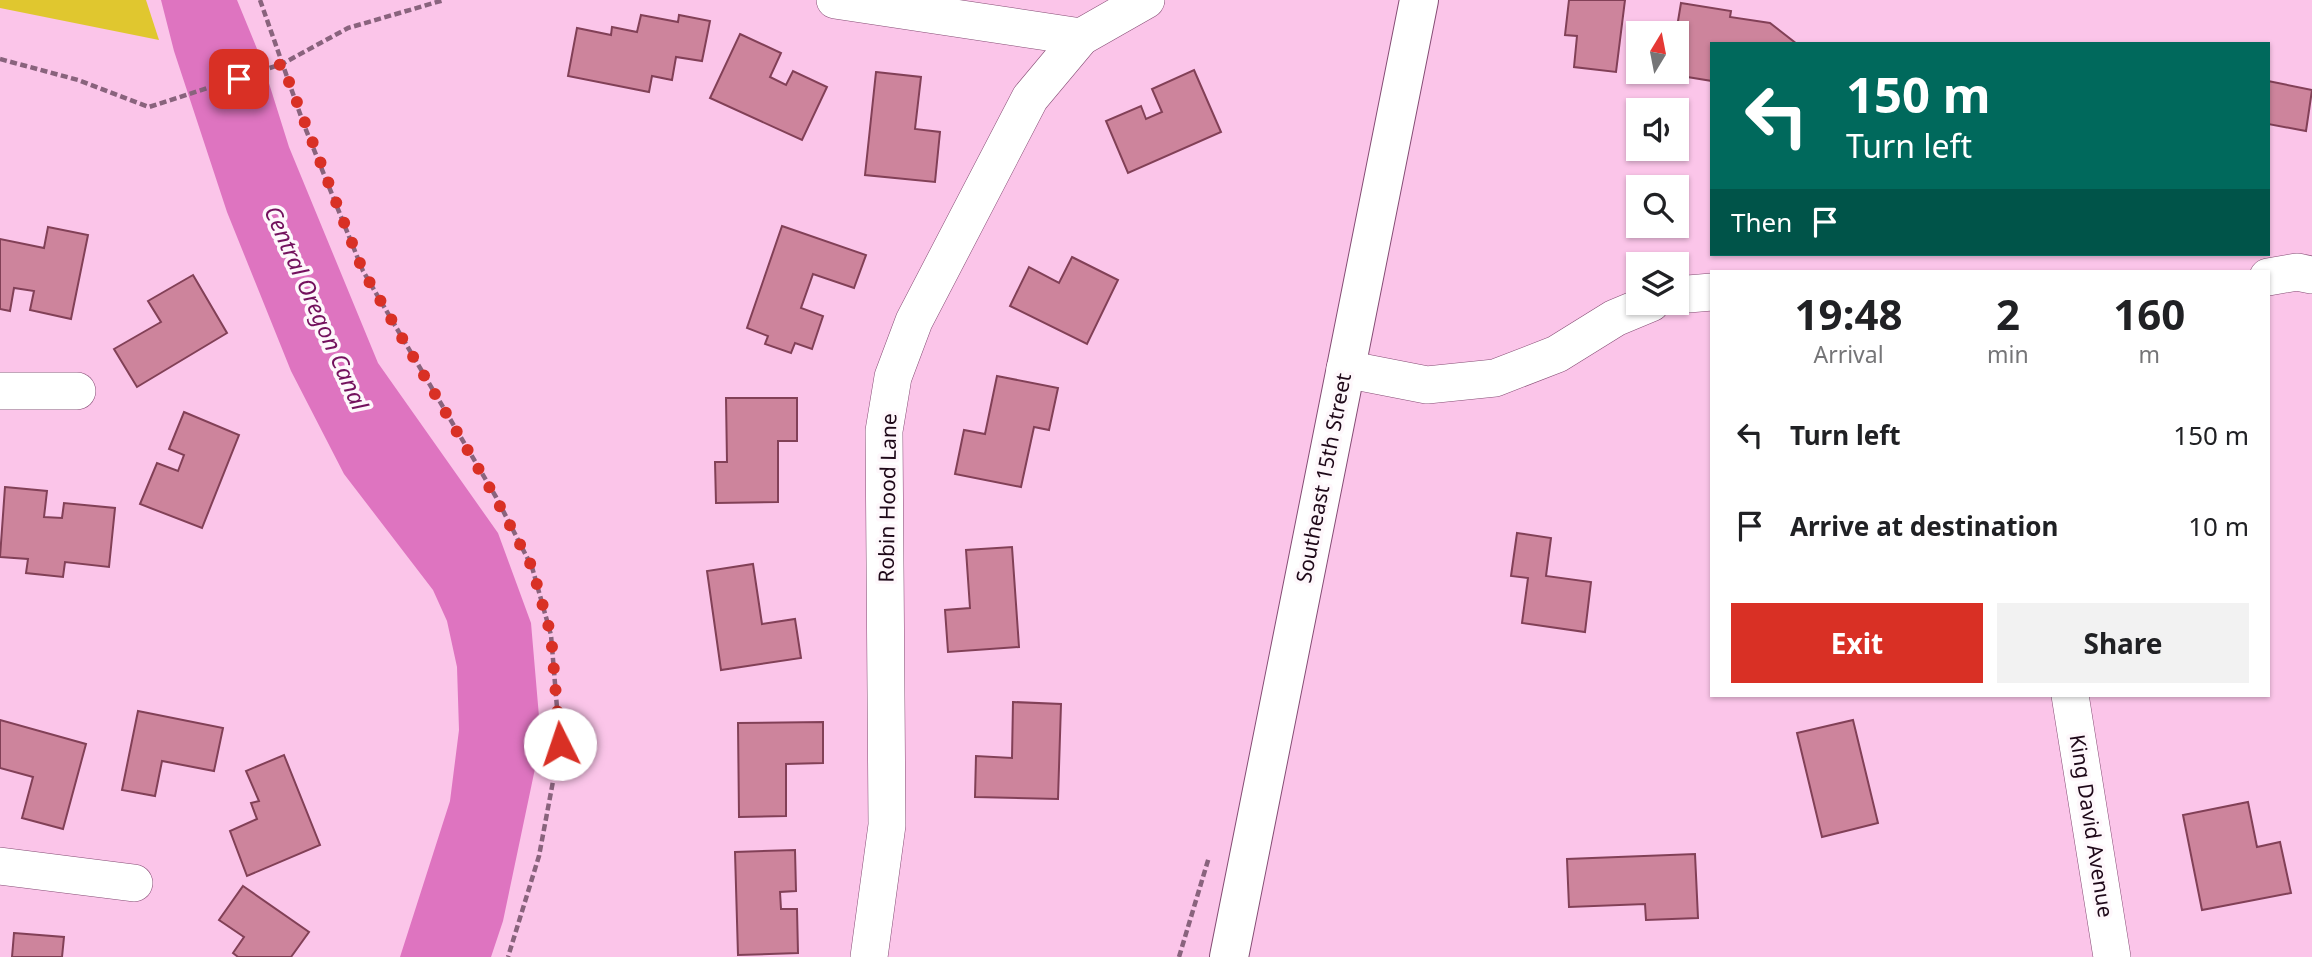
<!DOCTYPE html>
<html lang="en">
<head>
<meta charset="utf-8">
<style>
  :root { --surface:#fff; --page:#f2f2f2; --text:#202124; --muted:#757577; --accent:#d93025 }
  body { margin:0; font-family:"Noto Sans",sans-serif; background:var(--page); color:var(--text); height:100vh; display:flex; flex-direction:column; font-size:26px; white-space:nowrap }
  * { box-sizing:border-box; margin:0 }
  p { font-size:23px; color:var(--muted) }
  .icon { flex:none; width:38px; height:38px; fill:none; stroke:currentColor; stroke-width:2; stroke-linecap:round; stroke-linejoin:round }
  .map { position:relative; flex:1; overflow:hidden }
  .details { position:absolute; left:1710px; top:270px; width:560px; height:427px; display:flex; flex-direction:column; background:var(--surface); border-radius:0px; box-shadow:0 2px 5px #0004 }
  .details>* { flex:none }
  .guide { position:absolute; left:1710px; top:42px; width:560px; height:214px; border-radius:0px; box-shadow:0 2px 5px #0004; background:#00695c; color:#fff; overflow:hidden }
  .needle { width:46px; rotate:10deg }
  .tools { position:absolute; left:1626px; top:21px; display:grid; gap:14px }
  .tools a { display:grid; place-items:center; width:63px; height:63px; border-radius:0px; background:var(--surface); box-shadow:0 2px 5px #0004; font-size:35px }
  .pin { position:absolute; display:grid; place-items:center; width:60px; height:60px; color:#fff; margin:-30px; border-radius:14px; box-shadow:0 4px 10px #0006 }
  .me { position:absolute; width:77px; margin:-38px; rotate:356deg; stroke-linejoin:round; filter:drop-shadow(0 0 5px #0008) }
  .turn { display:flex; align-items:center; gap:24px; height:147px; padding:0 21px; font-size:32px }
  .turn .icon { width:91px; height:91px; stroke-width:2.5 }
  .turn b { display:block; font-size:49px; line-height:60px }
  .then { display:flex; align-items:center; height:66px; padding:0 21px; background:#0003; gap:14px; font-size:26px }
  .eta { display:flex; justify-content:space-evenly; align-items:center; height:119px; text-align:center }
  .eta b { font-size:42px; font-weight:700; line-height:49px }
  .action { display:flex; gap:14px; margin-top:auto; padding:14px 21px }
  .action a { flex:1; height:80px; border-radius:0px; background:var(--accent); color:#fff; font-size:28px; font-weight:700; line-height:80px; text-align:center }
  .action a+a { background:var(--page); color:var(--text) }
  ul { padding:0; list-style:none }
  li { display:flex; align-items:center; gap:21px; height:91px; padding:0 21px }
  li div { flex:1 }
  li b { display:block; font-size:26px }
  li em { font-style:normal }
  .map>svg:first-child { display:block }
  .green { fill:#e0c72f }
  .water { fill:#de74c0 }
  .building { fill:#cd849c; stroke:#824057; stroke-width:2 }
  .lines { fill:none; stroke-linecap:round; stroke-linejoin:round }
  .street-casing { stroke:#854c74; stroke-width:38 }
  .secondary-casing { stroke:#854c74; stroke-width:40 }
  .path { stroke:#89637d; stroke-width:4.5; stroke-dasharray:7 3.5; stroke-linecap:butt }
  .street { stroke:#fff; stroke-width:37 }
  .secondary { stroke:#fff; stroke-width:38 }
  .route { stroke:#d93025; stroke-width:12; stroke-dasharray:0 21.6 }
  .labels { text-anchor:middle; stroke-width:7; stroke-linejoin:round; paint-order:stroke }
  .street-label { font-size:21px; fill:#1e0818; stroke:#fef7fb }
  .water-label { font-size:23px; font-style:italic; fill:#73115d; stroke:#fef7fb }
</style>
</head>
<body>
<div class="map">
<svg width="2312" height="957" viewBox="0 0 2312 957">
  <rect width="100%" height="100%" fill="#fbc5e9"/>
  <polygon class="green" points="0,0 146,0 159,40 0,8"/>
  <polygon class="water" points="161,0 237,0 262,61 289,147 378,363 498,533 531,623 541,740 503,921 491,957 400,957 450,801 459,730 457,667 447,621 433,590 344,474 291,371 227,212 174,51"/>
  <g class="building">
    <polygon points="1569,0 1625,0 1616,72 1574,67 1577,36 1565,35"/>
    <polygon points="1681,3 1731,11 1730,17 1770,23 1797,44 1712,44 1712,81 1669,74 1676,72 1676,33"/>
    <polygon points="641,15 678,22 679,15 710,21 702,61 676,57 672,80 652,76 649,92 568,76 577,28 611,35 612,27 637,32"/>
    <polygon points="740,34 781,53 770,77 786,85 793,71 827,87 802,140 710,98"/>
    <polygon points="1194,70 1221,132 1128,173 1106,121 1141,106 1146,119 1162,112 1152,89"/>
    <polygon points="876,72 921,77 915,129 940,132 935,182 865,175"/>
    <polygon points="2268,81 2312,90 2306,131 2268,124"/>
    <polygon points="782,226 866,255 854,288 813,274 801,308 823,316 812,349 795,343 791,353 765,344 768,336 747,328"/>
    <polygon points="48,227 88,235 71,319 30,310 34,291 14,288 10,311 0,309 0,239 44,248"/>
    <polygon points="1072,257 1118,280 1087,344 1010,306 1029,267 1059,283"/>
    <polygon points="193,275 227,333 137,387 114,349 161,322 148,301"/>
    <polygon points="997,376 1058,388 1049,430 1034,427 1021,487 955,474 964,430 985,434"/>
    <polygon points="726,398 797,398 797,441 778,441 778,502 716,503 715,462 727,462"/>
    <polygon points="184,412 239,435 202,528 140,504 157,463 178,471 184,455 169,449"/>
    <polygon points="5,487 47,491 44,517 62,518 64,503 115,508 109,567 65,562 63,577 26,573 28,559 0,557"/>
    <polygon points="1517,533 1551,538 1546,576 1591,582 1585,632 1522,623 1528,578 1511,576"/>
    <polygon points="1012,547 1019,647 948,652 945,610 970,608 966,550"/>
    <polygon points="753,564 762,624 795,619 801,658 721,670 707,571"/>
    <polygon points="1013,702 1061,704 1058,799 975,797 976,756 1012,758"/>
    <polygon points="138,711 223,728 214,771 162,761 155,796 122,790"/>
    <polygon points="0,720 86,744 63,829 22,818 33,777 0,768"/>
    <polygon points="1853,720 1878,823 1822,837 1797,733"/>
    <polygon points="823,722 823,763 786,764 786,816 739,817 738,723"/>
    <polygon points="284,755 320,845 247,876 230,831 257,819 251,803 259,801 246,771"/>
    <polygon points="2248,802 2257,847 2280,842 2291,893 2202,910 2183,815"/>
    <polygon points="795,850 796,891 780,892 781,909 797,909 798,953 738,955 735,852"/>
    <polygon points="1695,854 1698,918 1646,920 1645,904 1569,907 1567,859"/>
    <polygon points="243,886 309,932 291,957 238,957 233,953 244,937 219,920"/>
    <polygon points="14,933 64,937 62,957 12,957"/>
  </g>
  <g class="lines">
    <g class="street-casing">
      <g id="street">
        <polyline points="835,0 1081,37"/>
        <polyline points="2268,277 2297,272 2312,275"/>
        <polyline points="1676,295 1712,292"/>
        <polyline points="1345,369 1427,385 1495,378 1557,354 1615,318 1651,303"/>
        <polyline points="0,391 77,391"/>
        <polyline points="2070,695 2112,957"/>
        <polyline points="0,866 134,883"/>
        <polyline points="869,957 887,825 884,431 893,377 914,321 1030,98 1081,37 1146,0"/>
      </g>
    </g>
    <g class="secondary-casing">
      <polyline id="secondary" points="1229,957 1419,0"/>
    </g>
    <g class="path">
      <polyline points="260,0 304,125 363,271 496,497 532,567 551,635 560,744 539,856 508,957"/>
      <polyline points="0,59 78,80 149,107 282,64 348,28 444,0"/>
      <polyline points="1179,957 1209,857"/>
    </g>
    <use href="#street" class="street"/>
    <use href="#secondary" class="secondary"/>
  </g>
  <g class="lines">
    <polyline class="route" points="239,79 282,64 363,271 495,497 532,567 551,635 560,744"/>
  </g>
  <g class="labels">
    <g class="street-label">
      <text transform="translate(1324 478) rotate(-79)" y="7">Southeast 15th Street</text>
      <text transform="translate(888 498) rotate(-89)" y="7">Robin Hood Lane</text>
      <text transform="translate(2091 826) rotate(81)" y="7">King David Avenue</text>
    </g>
    <g class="water-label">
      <text transform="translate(316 308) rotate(66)" y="8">Central Oregon Canal</text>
    </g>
  </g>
</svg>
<div class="tools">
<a><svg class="needle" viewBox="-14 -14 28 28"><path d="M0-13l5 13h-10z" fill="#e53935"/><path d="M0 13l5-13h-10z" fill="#757577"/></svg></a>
<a><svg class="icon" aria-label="sound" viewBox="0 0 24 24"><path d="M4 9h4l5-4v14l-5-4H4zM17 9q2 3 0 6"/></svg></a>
<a><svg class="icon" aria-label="search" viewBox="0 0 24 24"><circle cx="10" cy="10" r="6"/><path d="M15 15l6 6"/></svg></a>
<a><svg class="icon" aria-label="layers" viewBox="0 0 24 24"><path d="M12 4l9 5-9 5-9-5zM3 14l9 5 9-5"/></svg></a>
</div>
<div class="pin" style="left:239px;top:79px;background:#d93025"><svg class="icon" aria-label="arrive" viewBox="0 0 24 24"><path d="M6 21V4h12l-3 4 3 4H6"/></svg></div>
<svg class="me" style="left:560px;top:744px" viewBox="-20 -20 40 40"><circle r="19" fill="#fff"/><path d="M0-13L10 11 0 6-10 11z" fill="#d93025"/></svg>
<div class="guide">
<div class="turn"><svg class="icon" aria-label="left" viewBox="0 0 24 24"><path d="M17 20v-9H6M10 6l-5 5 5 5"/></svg><div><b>150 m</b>Turn left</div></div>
<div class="then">Then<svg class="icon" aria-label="arrive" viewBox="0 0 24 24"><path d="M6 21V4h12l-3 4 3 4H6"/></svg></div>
</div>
<section class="details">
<div class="eta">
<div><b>19:48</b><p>Arrival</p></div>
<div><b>2</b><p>min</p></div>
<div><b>160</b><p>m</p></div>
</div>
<ul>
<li><svg class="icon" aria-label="left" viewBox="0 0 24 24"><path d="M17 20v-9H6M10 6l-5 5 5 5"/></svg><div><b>Turn left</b></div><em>150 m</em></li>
<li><svg class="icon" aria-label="arrive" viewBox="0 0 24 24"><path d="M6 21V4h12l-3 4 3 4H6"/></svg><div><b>Arrive at destination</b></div><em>10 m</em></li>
</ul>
<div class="action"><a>Exit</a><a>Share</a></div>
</section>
</div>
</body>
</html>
